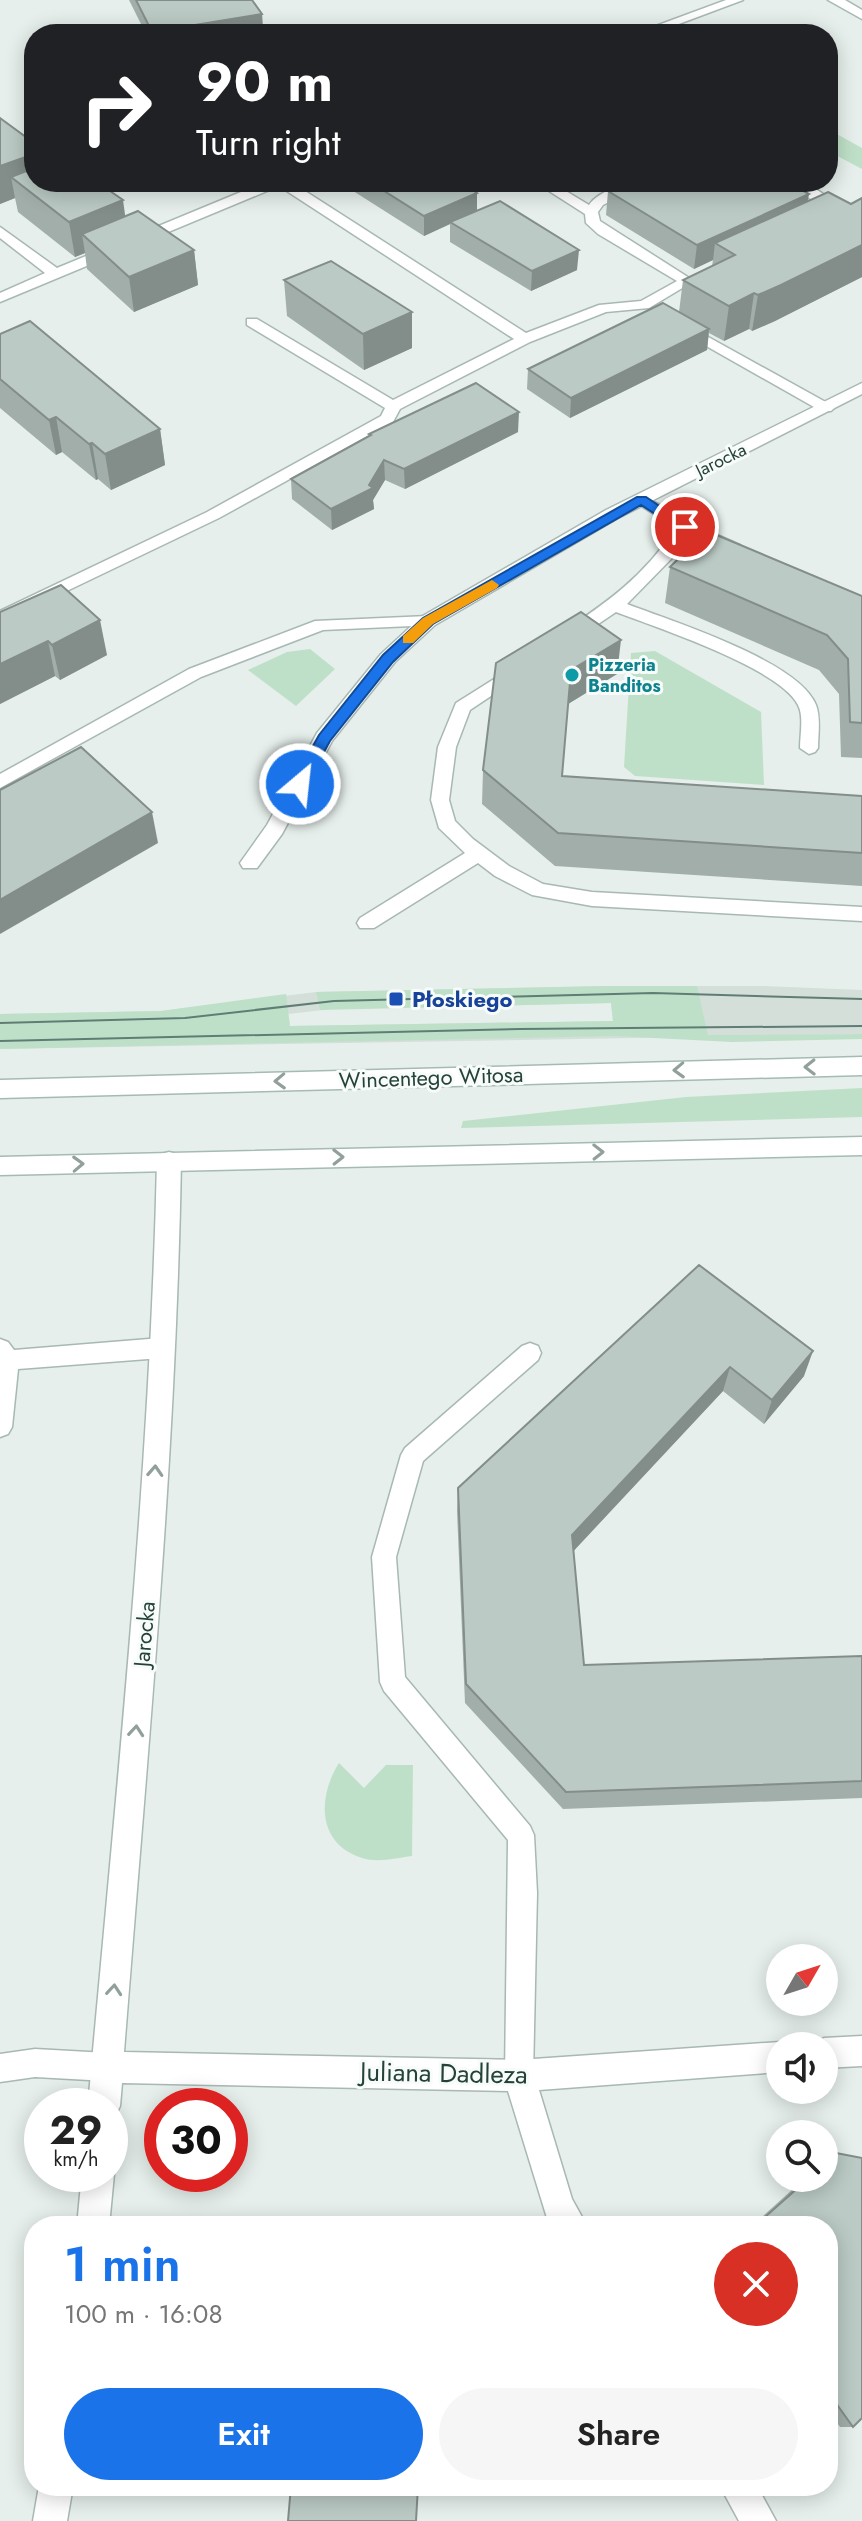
<!DOCTYPE html>
<html lang="en">
<head>
<meta charset="utf-8">
<style>
  :root { --surface:#fff; --page:#f6f6f6; --text:#222; --muted:#767676; --accent:#1a73e8 }
  body { margin:0; font-family:Jost,sans-serif; background:var(--page); color:var(--text); height:100vh; display:flex; flex-direction:column; font-size:30px; white-space:nowrap }
  * { box-sizing:border-box; margin:0 }
  p { font-size:26px; color:var(--muted) }
  .icon { flex:none; width:44px; height:44px; fill:none; stroke:currentColor; stroke-width:2; stroke-linecap:round; stroke-linejoin:round }
  .map { position:relative; flex:1; overflow:hidden }
  .panel { position:absolute; left:24px; top:2216px; width:814px; height:280px; display:flex; flex-direction:column; background:var(--surface); border-radius:32px; box-shadow:0 4px 20px #0003 }
  .panel>* { flex:none }
  .hud { position:absolute; left:24px; top:24px; width:814px; height:168px; border-radius:32px; box-shadow:0 4px 20px #0003; background:#202124; color:#fff; overflow:hidden }
  .needle { width:52px; rotate:51deg }
  .buttons { position:absolute; left:766px; top:1944px; display:grid; gap:16px }
  .buttons a { display:grid; place-items:center; width:72px; height:72px; border-radius:50%; background:var(--surface); box-shadow:0 4px 20px #0003; font-size:40px }
  .speed { position:absolute; left:24px; top:2088px; display:flex; gap:16px; font-size:40px; font-weight:700; text-align:center }
  .speed>* { display:grid; place-content:center; width:104px; height:104px; border-radius:50%; background:var(--surface); box-shadow:0 4px 20px #0003; line-height:1 }
  .speed small { font-size:20px; font-weight:400 }
  .speed .limit { border:12px solid #d22; background:#fff; color:#111 }
  .pin { position:absolute; display:grid; place-items:center; width:68px; height:68px; color:#fff; margin:-34px; border:4px solid #fff; border-radius:50%; box-shadow:0 2px 8px #0007 }
  .me { position:absolute; width:88px; margin:-44px; rotate:28deg; stroke-linejoin:round; filter:drop-shadow(0 0 6px #0008) }
  .turn { display:flex; align-items:center; gap:28px; height:168px; padding:0 40px; font-size:36px }
  .turn .icon { width:104px; height:104px; stroke-width:2.5 }
  .turn b { display:block; font-size:56px; line-height:68px }
  .round { display:grid; place-items:center; flex:none; width:84px; height:84px; border-radius:42px; background:var(--page) }
  .head { display:flex; align-items:center; justify-content:space-between; height:136px; padding:0 40px }
  h1 { font-size:48px; font-weight:600; line-height:60px; color:var(--accent) }
  .action { display:flex; gap:16px; margin-top:auto; padding:16px 40px }
  .action a { flex:1; height:92px; border-radius:48px; background:var(--accent); color:#fff; font-size:32px; font-weight:600; line-height:92px; text-align:center }
  .action a+a { background:var(--page); color:var(--text) }
  .map>svg:first-child { display:block }
  .built { fill:#d4dfda; fill-rule:evenodd }
  .green { fill:#bfe0c8 }
  .lines { fill:none; stroke-linecap:round; stroke-linejoin:round }
  .service-casing { stroke:#a8b8b2; stroke-width:3 }
  .minor-casing { stroke:#a8b8b2; stroke-width:3 }
  .secondary-casing { stroke:#a4bbb3; stroke-width:3 }
  .service { fill:#fff; fill-rule:evenodd }
  .minor { fill:#fff; fill-rule:evenodd }
  .secondary { fill:#fff; fill-rule:evenodd }
  .tram { stroke:#5f7d75; stroke-width:2 }
  .wall { fill:#a1aea9 }
  .shaded-wall { fill:#838d89 }
  .building { fill:#bbcac4; stroke:#838d89; stroke-width:2 }
  .oneway { stroke:#92a09c }
  .route { fill:#1a73e8; stroke:#114b97; stroke-width:2 }
  .slow { fill:#f59e0b }
  .culture-dot { fill:#0f9aa8; stroke:#f7fbf9; stroke-width:3 }
  .transit-dot { fill:#1a4fb4; stroke:#f7fbf9; stroke-width:3 }
  .labels { text-anchor:middle; stroke-width:6; stroke-linejoin:round; paint-order:stroke }
  .far-street-label { font-size:18px; fill:#24423a; stroke:#f7fbf9 }
  .far-culture-label { font-size:18px; font-weight:bold; fill:#0d838f; stroke:#f7fbf9; text-anchor:start }
  .transit-label { font-size:22px; font-weight:bold; fill:#164399; stroke:#f7fbf9; text-anchor:start }
  .street-label { font-size:22px; fill:#24423a; stroke:#f7fbf9 }
  .near-street-label { font-size:26px; fill:#24423a; stroke:#f7fbf9 }
</style>
</head>
<body>
<div class="map">
<svg width="862" height="2521" viewBox="0 0 862 2521">
  <rect width="100%" height="100%" fill="#e6efeb"/>
  <path class="built" d="M610,986H763L862,990V1034L0,1049V1014L161,1011L316,992ZM611,1003L613,1021L290,1026L288,1014L332,1009Z"/>
  <g class="green">
    <polygon points="828,125 833,132 862,148 862,169 828,151"/>
    <polygon points="310,649 335,669 296,706 248,670 287,652"/>
    <polygon points="655,651 761,712 764,785 635,776 624,767 631,653"/>
    <polygon points="610,986 697,986 708,1035 862,1034 862,1039 732,1042 614,1036 0,1049 0,1014 161,1011 286,994 290,1026 613,1021 611,1003 320,1010 316,992"/>
    <polygon points="862,1088 862,1117 461,1128 463,1121 686,1097"/>
    <path d="M339,1763L364,1788L386,1765H413L412,1856C397,1858 377,1863 362,1858C316,1843 318,1796 339,1763Z"/>
  </g>
  <g class="lines">
    <g class="service-casing">
      <g id="service">
        <polygon points="726,0 743,0 652,34 634,34"/>
        <path d="M265,182H291L526,333L599,305L641,301L677,281L598,234L586,223L585,214L535,182H551L589,205C600,189 630,182 649,182L603,205L598,212L600,221L694,281L649,308L606,312L530,342L400,409L393,422L219,518L0,623V611L207,512L381,416L385,408L247,325V319H257L393,400L514,339L279,186L0,302V293L45,273L0,238V227L57,268Z"/>
        <path d="M786,182C807,182 822,190 836,206L833,218L817,221L815,218L821,213L822,207Z"/>
        <polygon points="683,323 831,405 834,408 831,411 821,411 678,330 678,324"/>
        <path d="M641,494L691,523L740,545L732,550L688,534L674,556L627,604C671,621 799,661 816,705C821,718 818,735 818,748L815,752L809,754L800,748C800,735 804,716 798,705C780,668 655,627 616,612L573,641H561L558,637L561,633C609,601 642,578 676,528L635,502L633,499Z"/>
        <polygon points="428,616 436,621 434,625 323,630 201,677 0,788 0,774 189,669 315,621"/>
        <polygon points="518,664 527,670 524,674 470,710 456,747 449,800 455,821 473,839 509,866 543,884 592,892 862,907 862,921 592,906 532,895 495,876 478,863 374,928 360,928 357,923 360,918 465,853 439,828 431,800 438,747 456,703"/>
        <polygon points="161,1338 169,1341 172,1348 169,1355 161,1358 18,1369 12,1427 8,1434 0,1437 0,1339 8,1342 14,1350"/>
        <polygon points="530,1343 538,1346 541,1353 538,1360 423,1461 396,1557 405,1677 530,1826 534,1835 537,1893 533,2076 529,2086 519,2090 509,2086 505,2076 508,1840 384,1691 380,1682 372,1557 401,1455 405,1448 522,1346"/>
        <polygon points="35,2049 107,2053 117,2057 121,2067 117,2077 107,2081 35,2077 0,2082 0,2054"/>
      </g>
    </g>
    <g class="minor-casing">
      <g id="minor">
        <polygon points="828,0 845,0 862,10 862,19"/>
        <polygon points="862,383 862,394 618,518 435,625 395,662 332,741 282,834 257,868 243,868 240,863 267,825 317,733 381,654 421,617 606,510"/>
        <path d="M169,1152L177,1154L181,1161C176,1459 147,1755 124,2052L519,2060L780,2042L791,2046H780V2072L539,2090L572,2199L587,2226H552L547,2218L508,2091L122,2083L120,2106L115,2117L110,2119V2106H88C116,1792 150,1477 157,1161L161,1154Z"/>
        <polygon points="862,2036 862,2066 824,2068 824,2046 811,2046 824,2038"/>
        <polygon points="110,2164 114,2174 109,2226 77,2226 82,2174 110,2174"/>
        <polygon points="39,2486 73,2486 67,2521 33,2521"/>
        <polygon points="720,2486 757,2486 776,2521 739,2521"/>
      </g>
    </g>
    <g class="secondary-casing">
      <g id="secondary">
        <polygon points="862,1057 862,1075 0,1098 0,1080"/>
        <polygon points="862,1137 862,1155 0,1175 0,1157"/>
      </g>
    </g>
    <use href="#service" class="service"/>
    <use href="#minor" class="minor"/>
    <use href="#secondary" class="secondary"/>
    <g class="tram">
      <polyline points="0,1023 185,1018 334,1001 653,993 862,999"/>
      <polyline points="0,1041 520,1029 862,1026"/>
    </g>
  </g>
  <g class="wall">
    <polygon points="129,0 252,0 262,14 263,32 249,34 146,34"/>
    <polygon points="0,118 34,182 125,216 194,250 198,285 134,312 87,269 85,253 75,257 18,212 15,198 0,204"/>
    <polygon points="339,182 460,182 477,193 477,211 577,270 531,291 450,242 450,224 424,236"/>
    <polygon points="608,191 851,204 862,198 862,277 775,321 752,331 749,329 724,341 709,333 707,350 570,418 527,389 528,369 679,312 683,280 712,266 713,260 694,269 606,215"/>
    <polygon points="284,280 412,312 412,348 364,370 287,316"/>
    <polygon points="0,334 160,429 165,465 111,490 98,479 96,480 62,452 56,455 0,408"/>
    <polygon points="518,432 405,489 385,480 373,500 374,509 332,530 292,499 291,479 369,436 369,434"/>
    <polygon points="670,567 862,596 862,758 841,757 839,694 819,670 665,603"/>
    <polygon points="0,612 107,655 60,680 55,676 0,704"/>
    <polygon points="496,663 617,674 568,704 562,776 862,796 862,886 555,866 482,804 483,770"/>
    <polygon points="699,1265 804,1376 764,1424 723,1391 573,1551 584,1665 862,1656 862,1798 563,1809 465,1703 457,1511 458,1488"/>
    <polygon points="836,2153 853,2427 840,2427 828,2410 828,2226 752,2226 805,2178 824,2178 824,2161"/>
  </g>
  <g class="shaded-wall">
    <polygon points="262,14 263,32 249,34 152,34 152,32"/>
    <polygon points="34,154 34,182 11,177 15,198 0,204 0,166"/>
    <polygon points="477,193 477,213 450,222 450,224 424,236 424,216"/>
    <polygon points="809,194 805,217 715,243 713,260 694,269 697,245"/>
    <polygon points="123,200 128,236 82,234 85,253 75,257 69,222"/>
    <polygon points="862,245 862,277 775,321 752,331 758,295"/>
    <polygon points="194,250 198,285 134,312 129,277"/>
    <polygon points="579,250 577,270 531,291 532,271"/>
    <polygon points="754,293 749,329 724,341 729,306"/>
    <polygon points="412,312 412,348 364,370 363,334"/>
    <polygon points="709,329 707,350 570,418 571,398"/>
    <polygon points="519,412 518,432 405,489 404,469"/>
    <polygon points="56,417 62,452 56,455 49,420"/>
    <polygon points="160,429 165,465 111,490 105,454"/>
    <polygon points="92,443 98,479 96,480 89,444"/>
    <polygon points="384,460 385,480 373,500 374,509 332,530 331,509 369,485"/>
    <polygon points="100,620 107,655 60,680 52,645"/>
    <polygon points="621,640 617,674 568,704 571,670"/>
    <polygon points="48,641 55,676 0,704 0,664"/>
    <polygon points="152,812 158,843 0,934 0,900"/>
    <polygon points="813,1351 804,1376 764,1424 772,1400"/>
    <polygon points="730,1367 723,1391 568,1557 572,1535"/>
  </g>
  <g class="building">
    <polygon points="136,0 252,0 262,14 152,32"/>
    <polygon points="0,118 34,143 34,154 0,166"/>
    <polygon points="34,168 34,182 97,182 123,200 69,222 11,177"/>
    <polygon points="370,182 460,182 477,193 424,216"/>
    <polygon points="629,182 787,182 809,194 697,245 608,191"/>
    <polygon points="828,192 851,204 862,198 862,245 781,285 758,295 754,293 729,306 683,280 735,255 715,243"/>
    <polygon points="500,201 579,250 532,271 450,222"/>
    <polygon points="138,211 194,250 129,277 82,234"/>
    <polygon points="331,261 412,312 363,334 284,280"/>
    <polygon points="663,303 709,329 571,398 528,369"/>
    <polygon points="30,321 160,429 105,454 92,443 89,444 56,417 49,420 0,379 0,334"/>
    <polygon points="476,383 519,412 404,469 384,460 369,485 373,488 331,509 291,479 371,435 369,434"/>
    <polygon points="707,531 862,596 862,723 850,722 848,659 827,635 670,567"/>
    <polygon points="61,585 100,620 52,645 48,641 0,664 0,612"/>
    <polygon points="581,612 621,640 571,670 562,776 862,796 862,853 558,833 483,770 496,663"/>
    <polygon points="81,747 152,812 0,900 0,790"/>
    <polygon points="699,1265 813,1351 772,1400 730,1367 572,1535 584,1665 862,1656 862,1781 566,1792 466,1684 458,1488"/>
    <polygon points="836,2153 862,2158 862,2418 853,2427 828,2392 828,2226 755,2226 809,2178 824,2178 824,2164"/>
    <polygon points="291,2486 418,2486 416,2521 288,2521"/>
  </g>
  <defs><path id="oneway-chevron" d="M-2-3.5L2.5 0L-2 3.5" fill="none" stroke-width="1.6" stroke-linecap="round" stroke-linejoin="round" transform="scale(2)"/></defs>
  <g class="oneway">
    <use href="#oneway-chevron" transform="translate(810 1067) rotate(179)"/>
    <use href="#oneway-chevron" transform="translate(679 1070) rotate(178)"/>
    <use href="#oneway-chevron" transform="translate(280 1081) rotate(178)"/>
    <use href="#oneway-chevron" transform="translate(598 1152) rotate(-1)"/>
    <use href="#oneway-chevron" transform="translate(338 1157) rotate(-1)"/>
    <use href="#oneway-chevron" transform="translate(78 1164) rotate(-2)"/>
    <use href="#oneway-chevron" transform="translate(155 1471) rotate(-87)"/>
    <use href="#oneway-chevron" transform="translate(136 1731) rotate(-85)"/>
    <use href="#oneway-chevron" transform="translate(114 1990) rotate(-85)"/>
  </g>
  <polygon class="route" points="637,497 646,497 691,527 680,530 641,505 433,624 393,662 330,741 305,787 294,787 292,784 319,735 383,655 423,618"/>
  <polygon class="slow" points="492,580 499,585 497,588 433,624 413,643 403,643 403,636 423,618"/>
  <circle class="culture-dot" cx="572" cy="675" r="8"/>
  <rect class="transit-dot" x="388" y="991" width="16" height="16" rx="4"/>
  <g class="labels">
    <g class="far-street-label">
      <text transform="translate(721 460) rotate(-26)" y="6">Jarocka</text>
    </g>
    <g class="far-culture-label">
      <text x="588" y="671">Pizzeria<tspan x="588" dy="21">Banditos</tspan></text>
    </g>
    <g class="transit-label">
      <text x="412" y="1007">Płoskiego</text>
    </g>
    <g class="street-label">
      <text transform="translate(431 1077) rotate(-2)" y="8">Wincentego Witosa</text>
      <text transform="translate(144 1634) rotate(-85)" y="8">Jarocka</text>
    </g>
    <g class="near-street-label">
      <text transform="translate(444 2073) rotate(1)" y="9">Juliana Dadleza</text>
    </g>
  </g>
</svg>
<div class="buttons">
<a><svg class="needle" viewBox="-14 -14 28 28"><path d="M0-13l5 13h-10z" fill="#e53935"/><path d="M0 13l5-13h-10z" fill="#767676"/></svg></a>
<a><svg class="icon" aria-label="sound" viewBox="0 0 24 24"><path d="M4 9h4l5-4v14l-5-4H4zM17 9q2 3 0 6"/></svg></a>
<a><svg class="icon" aria-label="search" viewBox="0 0 24 24"><circle cx="10" cy="10" r="6"/><path d="M15 15l6 6"/></svg></a>
</div>
<div class="speed"><div>29<small>km/h</small></div><div class="limit">30</div></div>
<div class="pin" style="left:685px;top:527px;background:#d93025"><svg class="icon" aria-label="arrive" viewBox="0 0 24 24"><path d="M6 21V4h12l-3 4 3 4H6"/></svg></div>
<svg class="me" style="left:300px;top:784px" viewBox="-20 -20 40 40"><circle r="17" fill="#1a73e8" stroke="#fff" stroke-width="3"/><path d="M0-11L8 9 0 5-8 9z" fill="#fff"/></svg>
<div class="hud">
<div class="turn"><svg class="icon" aria-label="right" viewBox="0 0 24 24"><path d="M7 20v-9h11M14 6l5 5-5 5"/></svg><div><b>90 m</b>Turn right</div></div>
</div>
<section class="panel">
<div class="head"><div><h1>1 min</h1><p>100 m · 16:08</p></div><a class="round" style="background:#d93025;color:#fff"><svg class="icon" aria-label="close" viewBox="0 0 24 24"><path d="M6 6l12 12M18 6L6 18"/></svg></a></div>
<div class="action"><a>Exit</a><a>Share</a></div>
</section>
</div>
</body>
</html>
